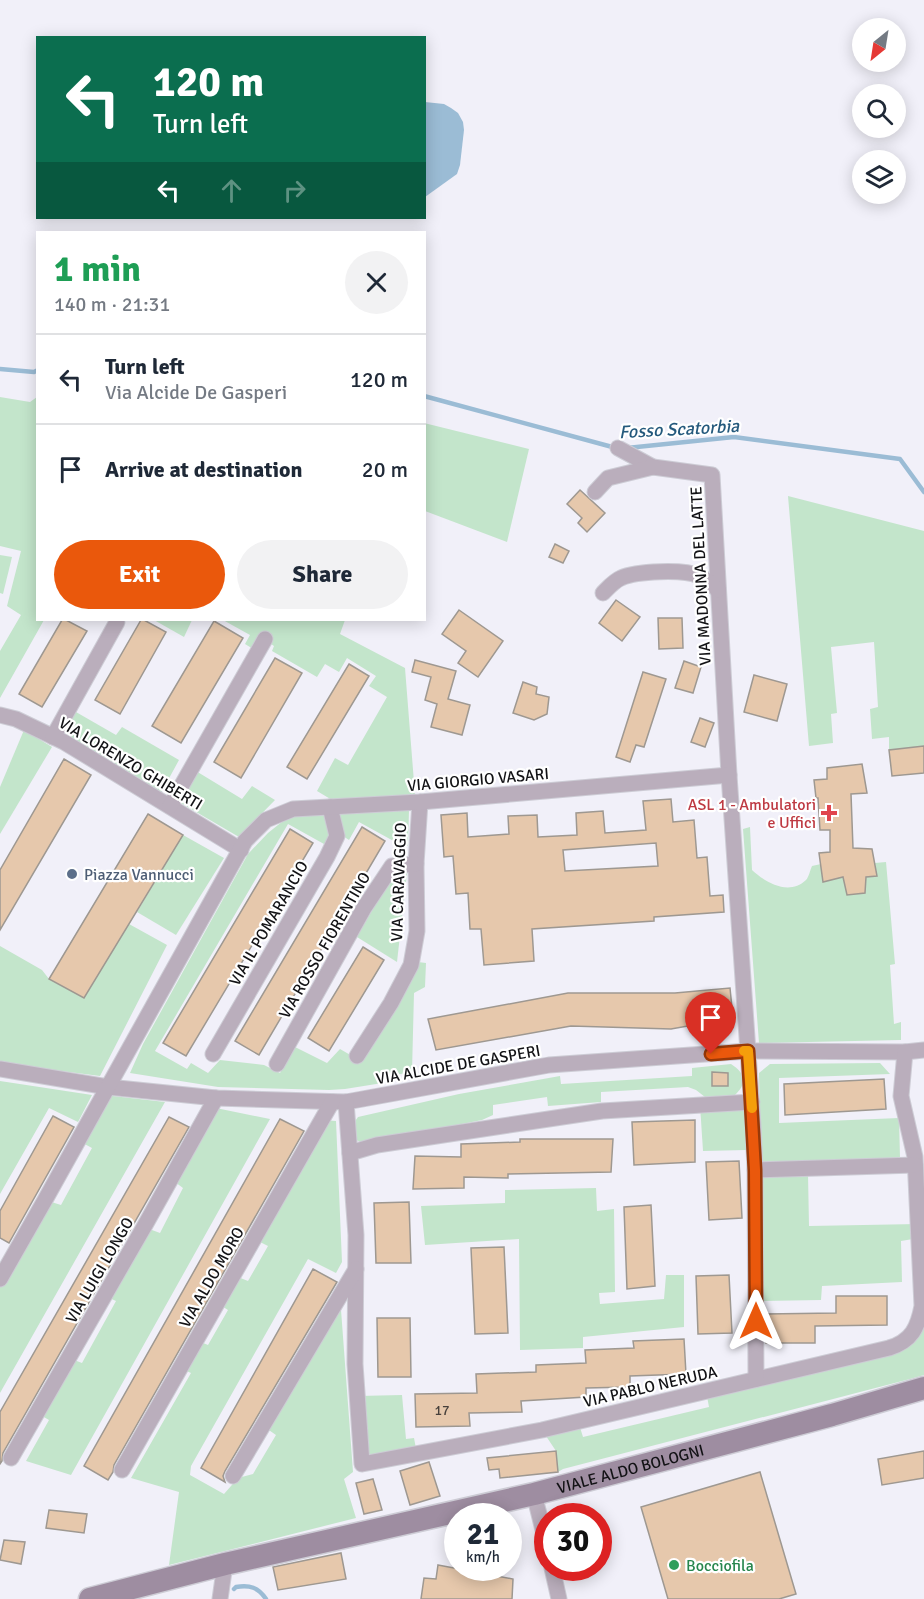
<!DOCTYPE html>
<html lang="en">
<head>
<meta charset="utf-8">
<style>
  :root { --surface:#fff; --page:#f2f2f3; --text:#1f2937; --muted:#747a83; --line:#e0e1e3; --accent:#ea580c }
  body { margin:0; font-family:Signika,sans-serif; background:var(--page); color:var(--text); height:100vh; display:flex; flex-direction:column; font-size:22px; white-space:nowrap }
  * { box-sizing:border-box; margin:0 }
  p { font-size:20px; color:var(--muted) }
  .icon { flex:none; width:33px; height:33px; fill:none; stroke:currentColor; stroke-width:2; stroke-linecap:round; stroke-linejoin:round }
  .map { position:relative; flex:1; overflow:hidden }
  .side { position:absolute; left:36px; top:231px; width:390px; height:390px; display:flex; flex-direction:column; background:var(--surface); border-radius:0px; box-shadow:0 3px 15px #0003 }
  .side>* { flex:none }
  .hud { position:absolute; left:36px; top:36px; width:390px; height:183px; border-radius:0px; box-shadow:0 3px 15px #0003; background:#0b6e4f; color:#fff; overflow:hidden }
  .needle { width:39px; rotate:210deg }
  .controls { position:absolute; left:852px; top:18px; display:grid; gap:12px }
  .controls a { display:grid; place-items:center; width:54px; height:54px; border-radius:50%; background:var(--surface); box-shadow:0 3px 15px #0003; font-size:30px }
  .speed { position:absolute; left:444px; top:1503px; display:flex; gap:12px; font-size:30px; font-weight:700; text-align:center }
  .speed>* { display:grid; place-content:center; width:78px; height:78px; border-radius:50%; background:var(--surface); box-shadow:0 3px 15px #0003; line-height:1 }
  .speed small { font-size:15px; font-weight:400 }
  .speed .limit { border:9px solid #d22; background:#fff; color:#111 }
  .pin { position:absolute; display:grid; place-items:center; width:51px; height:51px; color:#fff; margin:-62px -26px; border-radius:50% 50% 50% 0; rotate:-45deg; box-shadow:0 0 6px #0007 }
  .pin .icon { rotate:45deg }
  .me { position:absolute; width:66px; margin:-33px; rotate:0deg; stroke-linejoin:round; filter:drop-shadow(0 0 4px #0008) }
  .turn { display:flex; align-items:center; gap:21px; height:126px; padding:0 18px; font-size:27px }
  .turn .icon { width:78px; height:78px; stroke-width:2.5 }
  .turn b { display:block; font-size:42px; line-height:51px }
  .lanes { display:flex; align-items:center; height:57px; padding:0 18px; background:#0003; justify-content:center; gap:30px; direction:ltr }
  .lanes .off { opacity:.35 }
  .round { display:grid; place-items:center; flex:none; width:63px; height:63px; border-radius:32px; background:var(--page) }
  .headline { display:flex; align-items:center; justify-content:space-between; height:102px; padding:0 18px }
  h1 { font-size:36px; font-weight:800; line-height:45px; color:#1e9e55 }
  .action { display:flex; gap:12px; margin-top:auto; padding:12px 18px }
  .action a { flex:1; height:69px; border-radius:36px; background:var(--accent); color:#fff; font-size:24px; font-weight:800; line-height:69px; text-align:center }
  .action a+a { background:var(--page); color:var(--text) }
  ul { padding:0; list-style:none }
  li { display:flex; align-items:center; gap:18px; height:90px; padding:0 18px; border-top:2px solid var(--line) }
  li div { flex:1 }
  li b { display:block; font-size:22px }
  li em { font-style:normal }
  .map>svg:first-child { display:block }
  .green { fill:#c3e5cb; fill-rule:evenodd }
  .water { fill:#9bbcd5 }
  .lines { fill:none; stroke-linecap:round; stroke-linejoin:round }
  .stream { stroke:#9bbcd5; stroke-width:4.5 }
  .building { fill:#e6c8ac; stroke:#9e9891; stroke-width:1.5; fill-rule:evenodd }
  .minor-casing { stroke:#cdccd5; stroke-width:17 }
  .secondary-casing { stroke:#cdccd5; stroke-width:25 }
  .minor { stroke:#baaebc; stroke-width:15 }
  .secondary { stroke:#9e8da1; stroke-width:22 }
  .route-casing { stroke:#983908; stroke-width:15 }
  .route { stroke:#ea580c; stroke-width:10 }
  .slow { stroke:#f59e0b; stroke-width:10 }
  .health-dot { fill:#e0444e; stroke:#fff; stroke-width:2 }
  .service-dot { fill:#5c6f8a; stroke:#fff; stroke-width:2 }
  .leisure-dot { fill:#2e9e5b; stroke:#fff; stroke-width:2 }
  .labels { text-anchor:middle; stroke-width:4.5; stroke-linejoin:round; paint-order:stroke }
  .number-label { font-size:14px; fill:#47403b }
  .street-label { font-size:16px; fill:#121215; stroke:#fff }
  .health-label { font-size:16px; fill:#be3a42; stroke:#fff; text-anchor:end }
  .service-label { font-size:16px; fill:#4e5e75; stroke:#fff; text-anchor:start }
  .leisure-label { font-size:16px; fill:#27864d; stroke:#fff; text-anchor:start }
  .water-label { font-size:18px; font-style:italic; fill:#24597c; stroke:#fff }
</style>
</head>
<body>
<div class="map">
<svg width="924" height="1599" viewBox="0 0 924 1599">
  <rect width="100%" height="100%" fill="#f1f0f9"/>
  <g class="green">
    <polygon points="0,397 30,402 37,397 38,620 44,620 0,698 0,651 21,615 7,606 21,551 0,546"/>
    <polygon points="424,423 529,449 507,542 425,511"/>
    <polygon points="788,496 924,531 924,746 889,750 889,737 872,739 870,709 878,707 874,642 831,647 837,713 831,714 833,743 809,746"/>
    <polygon points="0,555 12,557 3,594 0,593"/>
    <polygon points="154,620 192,620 184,637"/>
    <polygon points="223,620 345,620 340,634 405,668 415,795 332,800 317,791 335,758 348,765 387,697 369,686 376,676 347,658 339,672 325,664 317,677 272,651 274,646 265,640 258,652 245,644 250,635"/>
    <polygon points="69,708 116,735 122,727 179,760 161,793 57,729"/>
    <polygon points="24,730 52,747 0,834 0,787"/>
    <polygon points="191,768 242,799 252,786 275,800 239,837 174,799"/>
    <polygon points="409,810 408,846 399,844 359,822 349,840 343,836 338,814"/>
    <polygon points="316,814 326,816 331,835 324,844 288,824 155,1051 187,1069 191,1063 208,1073 220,1060 264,1065 280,1073 295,1047 327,1063 340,1049 359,1060 418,962 426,963 425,987 414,993 412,1072 395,1075 395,1081 345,1089 329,1090 218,1087 130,1073 143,1044 248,854 268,833 288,817"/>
    <path d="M750,827L752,870C766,883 789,896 806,880C809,877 810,870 812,866L821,864L842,870L847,895L865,893L866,877L877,876L875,863L886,862L895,964L890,965L894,1024L901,1022V1040L759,1043L743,829Z"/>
    <polygon points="183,835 224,858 176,935 137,912"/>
    <polygon points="394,872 407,873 397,962 357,937"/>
    <polygon points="129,924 167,945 100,1076 0,1063 0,946 42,970 49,979 84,998"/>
    <polygon points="880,1063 890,1074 779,1078 779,1123 899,1118 900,1158 761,1166 759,1073 770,1064"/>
    <path d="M731,1064C745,1073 748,1083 735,1095L705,1097L696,1090L688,1087L601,1092V1102L548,1106L547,1097L493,1105V1115L482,1120L376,1141L361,1142L356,1140L353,1124L358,1117L459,1094L560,1076L561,1084L692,1076V1068ZM712,1073H728V1086H712Z"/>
    <polygon points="0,1081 92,1095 78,1122 49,1108 0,1194"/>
    <polygon points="104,1095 165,1102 0,1393 0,1274 45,1200 61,1205 92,1148 79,1141"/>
    <polygon points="745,1102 746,1150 703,1151 700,1105"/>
    <polygon points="211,1107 270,1119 71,1475 26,1461 49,1420 37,1413 69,1358 82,1363 116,1301 105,1296 144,1227 160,1233 183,1188 171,1179"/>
    <polygon points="322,1120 336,1121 342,1262 336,1273 308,1259 191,1466 190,1475 224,1494 238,1478 253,1474 276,1435 263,1426 340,1296 353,1472 344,1479 356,1518 169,1565 179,1492 131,1478 191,1373 180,1368 196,1340 208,1345 228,1310 217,1303 233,1275 248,1281 268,1246 254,1239"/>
    <polygon points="808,1174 809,1226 918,1224 919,1238 901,1241 902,1282 822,1286 821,1300 756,1301 755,1177"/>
    <polygon points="596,1188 597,1211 614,1209 615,1292 599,1293 600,1304 664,1299 666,1275 684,1275 684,1327 583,1337 583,1348 520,1350 519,1239 425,1245 421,1206 505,1203 505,1190"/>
    <polygon points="924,1326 924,1375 910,1379 563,1469 558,1472 556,1451 542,1430 578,1421 583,1437 709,1407 706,1391 904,1348 921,1333"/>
    <polygon points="402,1395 406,1439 414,1438 417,1454 362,1464 358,1396"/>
  </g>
  <polygon class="water" points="425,102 444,104 451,108 458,113 463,122 464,130 460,165 457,174 425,197"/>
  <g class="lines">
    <g class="stream">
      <polyline points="0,369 34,372 38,370"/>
      <polyline points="424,396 616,448"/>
      <polyline points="627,448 734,437 900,459 924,492"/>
      <path d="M234,1589L236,1587C250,1585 258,1587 266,1599"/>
    </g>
  </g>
  <g class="building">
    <polygon points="580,490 605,513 587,532 578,523 582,518 567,504"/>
    <polygon points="555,544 569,551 563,563 549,557"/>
    <polygon points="616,600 640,617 622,641 599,623"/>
    <polygon points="459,610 503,641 478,677 458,663 466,651 442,634"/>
    <polygon points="658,618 682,618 683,648 659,649"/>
    <polygon points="62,620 66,620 87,631 42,707 19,694"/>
    <polygon points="141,620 144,620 166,632 120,714 95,700"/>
    <polygon points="214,621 243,638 181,743 152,726"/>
    <polygon points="275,658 302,673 241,778 214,762"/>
    <polygon points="415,660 456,671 448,699 470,705 462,735 431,727 437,704 425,700 431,677 412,672"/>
    <polygon points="684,661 701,667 693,693 675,688"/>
    <polygon points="349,664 369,676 307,779 287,767"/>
    <polygon points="643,672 666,679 644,747 636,745 630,762 616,757"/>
    <polygon points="754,675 787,684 777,721 744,712"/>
    <polygon points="523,682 537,687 536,694 549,697 547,714 534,720 513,713"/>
    <polygon points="700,718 714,723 705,747 691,742"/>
    <polygon points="924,746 924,773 892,776 889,750"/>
    <polygon points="64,759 91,775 0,930 0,870"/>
    <polygon points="862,764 867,793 851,794 853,848 872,849 877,876 866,877 865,893 847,895 843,877 823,882 819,853 830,852 830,830 820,830 818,798 816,798 814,780 827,779 827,768"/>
    <path d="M671,799L673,822L694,820L697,858L707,857L710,896L723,895L724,912L654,917V921L532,929L534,961L484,965L481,929H470L468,893L456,894L453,856L444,857L441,815L467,813L468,837L509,834L508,816L537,815L538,837L577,835L576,813L603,811L605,833L646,830L643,801ZM656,843L658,866L565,871L563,850Z"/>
    <polygon points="148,814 183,835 84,998 49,979"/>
    <polygon points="362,827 385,841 259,1055 235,1041"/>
    <polygon points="290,829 313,843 186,1056 163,1043"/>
    <polygon points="363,947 384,960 329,1051 308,1038"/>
    <polygon points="730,988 733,1018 671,1029 571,1026 436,1050 428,1019 568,993 675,993"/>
    <polygon points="712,1072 728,1073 728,1086 712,1086"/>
    <polygon points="884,1079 886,1109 785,1115 784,1084"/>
    <polygon points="53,1116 74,1127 9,1243 0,1238 0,1211"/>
    <polygon points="169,1117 189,1127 3,1453 2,1461 0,1464 0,1412"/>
    <polygon points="280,1119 304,1131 114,1465 113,1472 108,1480 84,1466"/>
    <polygon points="695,1120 695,1162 634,1165 632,1122"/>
    <polygon points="520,1139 613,1139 611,1172 508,1174 508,1178 464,1177 464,1188 413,1189 415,1156 461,1157 461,1144 520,1142"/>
    <polygon points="739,1161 742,1218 709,1220 706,1162"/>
    <polygon points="409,1202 411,1263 376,1263 374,1203"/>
    <polygon points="651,1205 655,1286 627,1289 624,1207"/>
    <polygon points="504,1247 508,1333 475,1334 471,1248"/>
    <polygon points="313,1269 337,1282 225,1471 223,1476 225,1482 201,1468"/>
    <polygon points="729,1275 732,1333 698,1334 696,1276"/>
    <polygon points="836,1296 887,1296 887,1325 815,1326 815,1343 766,1343 765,1314 836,1313"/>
    <polygon points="377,1318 410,1318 411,1377 378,1377"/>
    <polygon points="684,1339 686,1374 630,1376 630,1387 586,1388 586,1397 521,1401 522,1412 469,1413 470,1426 416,1427 415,1394 477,1393 476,1374 536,1372 536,1365 586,1363 585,1350 634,1348 633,1341"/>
    <polygon points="556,1451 558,1472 500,1478 499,1469 489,1470 487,1458"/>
    <polygon points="924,1451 924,1478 882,1485 878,1459"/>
    <polygon points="429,1462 440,1496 410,1505 400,1471"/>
    <polygon points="760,1472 796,1594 779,1599 668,1599 641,1507"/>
    <polygon points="373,1479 382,1510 364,1514 356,1483"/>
    <polygon points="49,1510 87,1514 84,1533 46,1528"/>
    <polygon points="4,1540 25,1542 21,1564 0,1560"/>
    <polygon points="341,1553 346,1579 278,1590 273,1567"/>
    <polygon points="438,1565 513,1579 512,1599 421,1599 424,1578 436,1579"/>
  </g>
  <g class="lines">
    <g class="minor-casing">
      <g id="minor">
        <polyline points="618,448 653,467 712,475 729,775"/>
        <polyline points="595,492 608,478 653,467"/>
        <path d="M603,593C608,588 614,581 621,578C636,571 684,569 699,576C707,579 712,585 718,590"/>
        <polyline points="0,715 16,719 64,742 241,850"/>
        <polyline points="53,737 117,622"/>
        <polyline points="170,806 265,639"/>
        <polyline points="213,1054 327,857 337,836 330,807"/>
        <polyline points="357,1056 391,1003 411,965 417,931 416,864 420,802"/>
        <polyline points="277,1064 364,908 392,866 416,864"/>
        <polyline points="0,1069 108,1087 216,1098 346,1102 549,1065 748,1051 905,1052 924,1050"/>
        <path d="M346,1102L356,1235L355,1364L362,1464L542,1430L889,1348C912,1341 918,1327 922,1306L915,1157L901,1096L905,1052"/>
        <polyline points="350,1153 377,1145 602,1111 752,1102"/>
        <polyline points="755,1170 915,1165"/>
        <polyline points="0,1279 45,1200 245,841 266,820 293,809 420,802 729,775 753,1125 755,1170 756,1379"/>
        <polyline points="11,1458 144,1227 216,1098"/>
        <polyline points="122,1470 332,1102"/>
        <polyline points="233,1476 356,1269"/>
        <polyline points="534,1494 548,1550"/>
        <polyline points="552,1568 559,1599"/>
        <polyline points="220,1599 225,1564"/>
      </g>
    </g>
    <g class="secondary-casing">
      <g id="secondary">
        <path id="s1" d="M90,1599L225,1564L534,1494L832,1415L924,1388"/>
      </g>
    </g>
    <use href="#minor" class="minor"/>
    <use href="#secondary" class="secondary"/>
  </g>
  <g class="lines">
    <g class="route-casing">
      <polyline id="route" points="711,1054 748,1051 755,1170 756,1321"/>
    </g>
    <use href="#route" class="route"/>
    <polyline class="slow" points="744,1051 748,1051 752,1108"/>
  </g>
  <path class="health-dot" d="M826 804h6v6h6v6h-6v6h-6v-6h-6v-6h6z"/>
  <circle class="service-dot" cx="72" cy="874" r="6"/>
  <circle class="leisure-dot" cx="674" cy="1565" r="6"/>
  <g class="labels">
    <g class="number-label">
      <text x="442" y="1415">17</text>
    </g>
    <g class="street-label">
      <text transform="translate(700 576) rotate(-93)" y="6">VIA MADONNA DEL LATTE</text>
      <text transform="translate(131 763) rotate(31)" y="6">VIA LORENZO GHIBERTI</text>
      <text transform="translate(478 779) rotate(-5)" y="6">VIA GIORGIO VASARI</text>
      <text transform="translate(398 882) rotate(-88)" y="6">VIA CARAVAGGIO</text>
      <text transform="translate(268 923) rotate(-60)" y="6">VIA IL POMARANCIO</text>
      <text transform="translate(324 945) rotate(-60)" y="6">VIA ROSSO FIORENTINO</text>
      <text transform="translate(458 1064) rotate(-10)" y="6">VIA ALCIDE DE GASPERI</text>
      <text transform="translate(99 1270) rotate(-60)" y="6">VIA LUIGI LONGO</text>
      <text transform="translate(211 1277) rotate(-60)" y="6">VIA ALDO MORO</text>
      <text transform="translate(650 1386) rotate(-13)" y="6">VIA PABLO NERUDA</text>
      <text dy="6" stroke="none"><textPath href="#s1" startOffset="556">VIALE ALDO BOLOGNI</textPath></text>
    </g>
    <g class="health-label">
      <text x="816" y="810">ASL 1 - Ambulatori<tspan x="816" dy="18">e Uffici</tspan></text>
    </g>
    <g class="service-label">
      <text x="84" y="880">Piazza Vannucci</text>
    </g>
    <g class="leisure-label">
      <text x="686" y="1571">Bocciofila</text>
    </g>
    <g class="water-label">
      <text transform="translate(679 429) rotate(-3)" y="6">Fosso Scatorbia</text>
    </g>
  </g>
</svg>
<div class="controls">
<a><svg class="needle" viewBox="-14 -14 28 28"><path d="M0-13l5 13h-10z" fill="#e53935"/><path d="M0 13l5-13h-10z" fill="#747a83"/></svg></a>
<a><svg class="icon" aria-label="search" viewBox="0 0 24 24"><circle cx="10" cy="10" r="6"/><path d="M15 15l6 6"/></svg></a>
<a><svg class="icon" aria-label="layers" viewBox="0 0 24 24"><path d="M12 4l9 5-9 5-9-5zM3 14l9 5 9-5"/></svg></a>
</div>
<div class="speed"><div>21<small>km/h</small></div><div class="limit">30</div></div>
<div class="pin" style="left:711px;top:1054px;background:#d93025"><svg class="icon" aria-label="arrive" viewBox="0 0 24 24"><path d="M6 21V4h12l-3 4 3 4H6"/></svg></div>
<svg class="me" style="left:756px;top:1321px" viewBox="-20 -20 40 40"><path d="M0-17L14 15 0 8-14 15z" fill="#ea580c" stroke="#fff" stroke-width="4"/></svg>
<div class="hud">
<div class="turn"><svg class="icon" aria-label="left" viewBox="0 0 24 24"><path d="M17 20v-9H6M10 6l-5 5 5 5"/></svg><div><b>120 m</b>Turn left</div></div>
<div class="lanes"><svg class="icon" aria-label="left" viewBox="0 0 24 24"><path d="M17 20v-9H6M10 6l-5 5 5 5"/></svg><svg class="icon off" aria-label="ahead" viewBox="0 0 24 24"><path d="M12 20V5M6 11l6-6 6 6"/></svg><svg class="icon off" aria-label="right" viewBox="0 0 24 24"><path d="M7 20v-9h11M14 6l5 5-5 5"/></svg></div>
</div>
<section class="side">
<div class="headline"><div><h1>1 min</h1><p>140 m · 21:31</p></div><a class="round"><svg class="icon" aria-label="close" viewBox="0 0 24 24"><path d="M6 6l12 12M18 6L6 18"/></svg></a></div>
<ul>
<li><svg class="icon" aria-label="left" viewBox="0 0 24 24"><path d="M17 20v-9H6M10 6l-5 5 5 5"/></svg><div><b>Turn left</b><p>Via Alcide De Gasperi</p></div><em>120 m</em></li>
<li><svg class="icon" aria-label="arrive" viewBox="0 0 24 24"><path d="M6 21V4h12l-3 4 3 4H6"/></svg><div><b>Arrive at destination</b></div><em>20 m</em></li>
</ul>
<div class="action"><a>Exit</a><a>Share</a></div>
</section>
</div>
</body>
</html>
